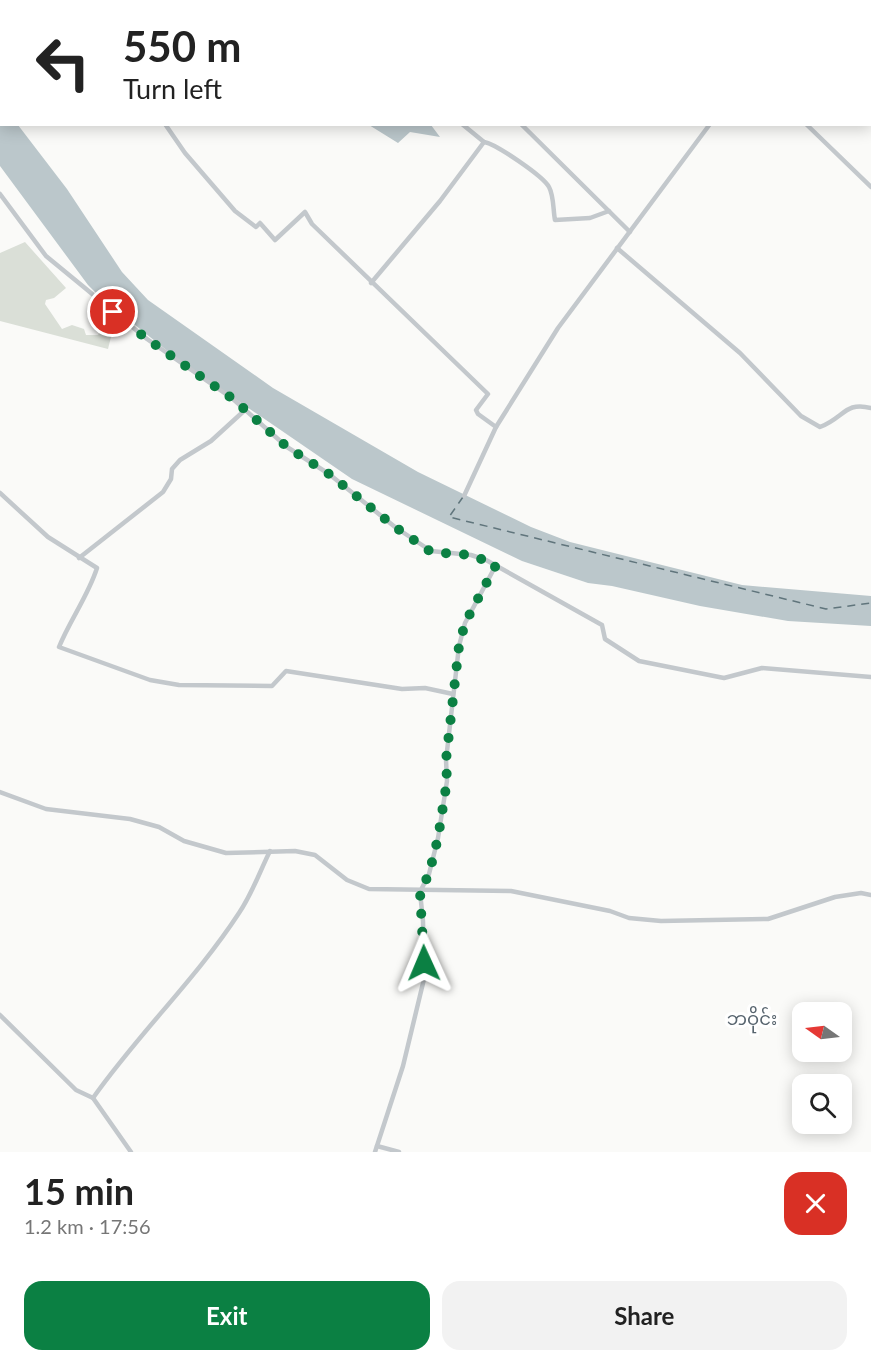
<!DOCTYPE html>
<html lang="en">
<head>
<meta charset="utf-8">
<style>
  :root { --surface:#fff; --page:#f2f2f2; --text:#222; --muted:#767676; --accent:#0b8043 }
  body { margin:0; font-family:Lato,"Noto Sans Myanmar",sans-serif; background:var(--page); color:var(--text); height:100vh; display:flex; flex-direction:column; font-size:22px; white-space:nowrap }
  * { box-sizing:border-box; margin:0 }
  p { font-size:20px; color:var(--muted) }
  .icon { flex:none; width:33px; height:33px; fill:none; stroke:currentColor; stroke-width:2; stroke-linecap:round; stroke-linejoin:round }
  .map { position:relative; height:1152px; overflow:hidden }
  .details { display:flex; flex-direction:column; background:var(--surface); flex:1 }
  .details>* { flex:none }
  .guide { position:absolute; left:0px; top:0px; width:872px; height:126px; box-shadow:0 3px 15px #0003; background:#fff; color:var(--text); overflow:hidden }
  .needle { width:39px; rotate:284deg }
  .buttons { position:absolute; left:792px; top:1002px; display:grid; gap:12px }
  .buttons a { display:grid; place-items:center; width:60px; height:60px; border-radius:12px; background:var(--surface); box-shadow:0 3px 15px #0003; font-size:30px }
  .pin { position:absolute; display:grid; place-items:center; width:51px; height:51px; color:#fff; margin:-26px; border:3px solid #fff; border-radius:50%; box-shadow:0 2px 6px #0007 }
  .me { position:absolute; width:66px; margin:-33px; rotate:359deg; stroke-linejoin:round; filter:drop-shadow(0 0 4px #0008) }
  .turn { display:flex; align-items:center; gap:21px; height:126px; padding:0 24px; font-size:27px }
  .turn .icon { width:78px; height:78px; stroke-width:2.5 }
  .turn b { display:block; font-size:42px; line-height:51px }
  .round { display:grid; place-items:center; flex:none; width:63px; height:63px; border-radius:18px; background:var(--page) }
  .overview { display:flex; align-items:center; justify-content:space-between; height:102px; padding:0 24px }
  h1 { font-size:36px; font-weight:700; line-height:45px }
  .action { display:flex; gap:12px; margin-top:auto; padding:12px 24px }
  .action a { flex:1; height:69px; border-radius:18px; background:var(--accent); color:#fff; font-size:24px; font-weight:700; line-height:69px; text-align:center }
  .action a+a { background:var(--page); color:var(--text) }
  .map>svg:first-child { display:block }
  .green { fill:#dadfd7 }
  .water { fill:#bbc7cb }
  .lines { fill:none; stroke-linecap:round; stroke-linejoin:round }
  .ferry { stroke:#60757c; stroke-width:1.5; stroke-dasharray:8 6; stroke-linecap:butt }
  .minor { stroke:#c3c8cc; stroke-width:4.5 }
  .route { stroke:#0b8043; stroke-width:10; stroke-dasharray:0 18 }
  .labels { text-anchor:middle; stroke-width:6; stroke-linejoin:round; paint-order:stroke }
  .quarter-label { font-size:18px; fill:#57646e; stroke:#fff }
</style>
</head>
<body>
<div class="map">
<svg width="871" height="1152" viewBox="0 0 871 1152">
  <rect width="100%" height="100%" fill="#fafaf8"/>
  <polygon class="green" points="25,242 66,288 54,298 46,300 45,304 62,329 72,325 84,329 86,335 98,335 107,320 114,325 108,349 0,321 0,253"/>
  <g class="water">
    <polygon points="789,0 871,0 871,18 870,2"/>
    <polygon points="0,102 2,124 18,125 67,189 122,272 148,300 273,388 418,472 531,527 570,542 742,585 871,596 871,626 788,621 700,606 612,586 588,583 522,561 352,479 180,361 100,297 88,285 0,166"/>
    <polygon points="369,125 431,125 440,137 410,132 398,143"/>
  </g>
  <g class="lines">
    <polyline class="ferry" points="463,497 449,517 826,609 871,603"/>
    <g class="minor">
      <polyline points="32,0 33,0"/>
      <polyline points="53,0 54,2"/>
      <polyline points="287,0 289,2"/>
      <polyline points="501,0 502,2"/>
      <polyline points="707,0 708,2"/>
      <polyline points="610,2 612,0"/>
      <polyline points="165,124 185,153 235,211 256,227 260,223 275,240 305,212 312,224 488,394 476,410 478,414 496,427"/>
      <polyline points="521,124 630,232"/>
      <polyline points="806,124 871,187"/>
      <path d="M484,142C496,144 543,176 549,187C554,196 553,210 555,220L590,218L609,211"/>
      <polyline points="0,194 46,256 147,339 233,399 287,447 329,474 395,527 431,551 471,555 486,560 602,625 605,639 639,661 724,678 762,668 871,677"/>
      <path d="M617,248L740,353L801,416L820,427C844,418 845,401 871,408"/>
      <polyline points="371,283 440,201 484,142 462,124"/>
      <path d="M0,493L48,537L97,568C88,596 70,620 59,647L150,680L179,685L272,686L286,671L402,689L425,688L453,694"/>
      <polyline points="464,496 496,427 558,328 710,124"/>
      <polyline points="79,558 163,492 171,479 172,469 180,460 211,441 245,410"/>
      <polyline points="0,792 46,809 130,819 159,827 184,841 226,853 295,851 315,855 347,880 369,889 511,891 610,911 629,918 661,921 768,919 835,897 861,893 871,895"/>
      <path d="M0,1015L76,1090L93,1098C138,1034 196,979 239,913C252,894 260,871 270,851"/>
      <polyline points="93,1098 131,1152"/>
      <polyline points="377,1146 399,1152"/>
      <polyline points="375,1152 403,1066 424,979 423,921 420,892 429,874 438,838 447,781 446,760 459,646 465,623 496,565"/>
    </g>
  </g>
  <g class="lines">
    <polyline class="route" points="113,312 147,339 233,399 287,447 329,474 395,527 431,552 471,555 496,565 465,623 459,646 446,760 447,781 438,838 429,874 420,892 424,963"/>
  </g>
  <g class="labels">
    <g class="quarter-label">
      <text x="752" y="1025">ဘဝိုင်း</text>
    </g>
  </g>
</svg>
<div class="buttons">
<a><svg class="needle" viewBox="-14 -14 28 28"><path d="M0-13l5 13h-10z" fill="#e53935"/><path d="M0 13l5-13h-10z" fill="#767676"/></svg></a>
<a><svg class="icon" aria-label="search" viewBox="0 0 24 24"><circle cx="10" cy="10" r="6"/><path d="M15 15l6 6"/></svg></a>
</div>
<div class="pin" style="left:113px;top:312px;background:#d93025"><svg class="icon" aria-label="arrive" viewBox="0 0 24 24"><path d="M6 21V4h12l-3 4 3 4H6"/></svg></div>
<svg class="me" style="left:424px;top:963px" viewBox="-20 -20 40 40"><path d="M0-17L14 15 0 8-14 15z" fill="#0b8043" stroke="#fff" stroke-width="4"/></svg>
<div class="guide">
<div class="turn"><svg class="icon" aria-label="left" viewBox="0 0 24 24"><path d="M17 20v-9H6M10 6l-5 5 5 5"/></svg><div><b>550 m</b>Turn left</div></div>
</div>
</div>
<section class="details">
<div class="overview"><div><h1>15 min</h1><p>1.2 km · 17:56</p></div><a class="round" style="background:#d93025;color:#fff"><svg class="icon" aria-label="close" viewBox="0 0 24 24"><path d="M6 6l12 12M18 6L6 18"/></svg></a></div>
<div class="action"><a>Exit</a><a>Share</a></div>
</section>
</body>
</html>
